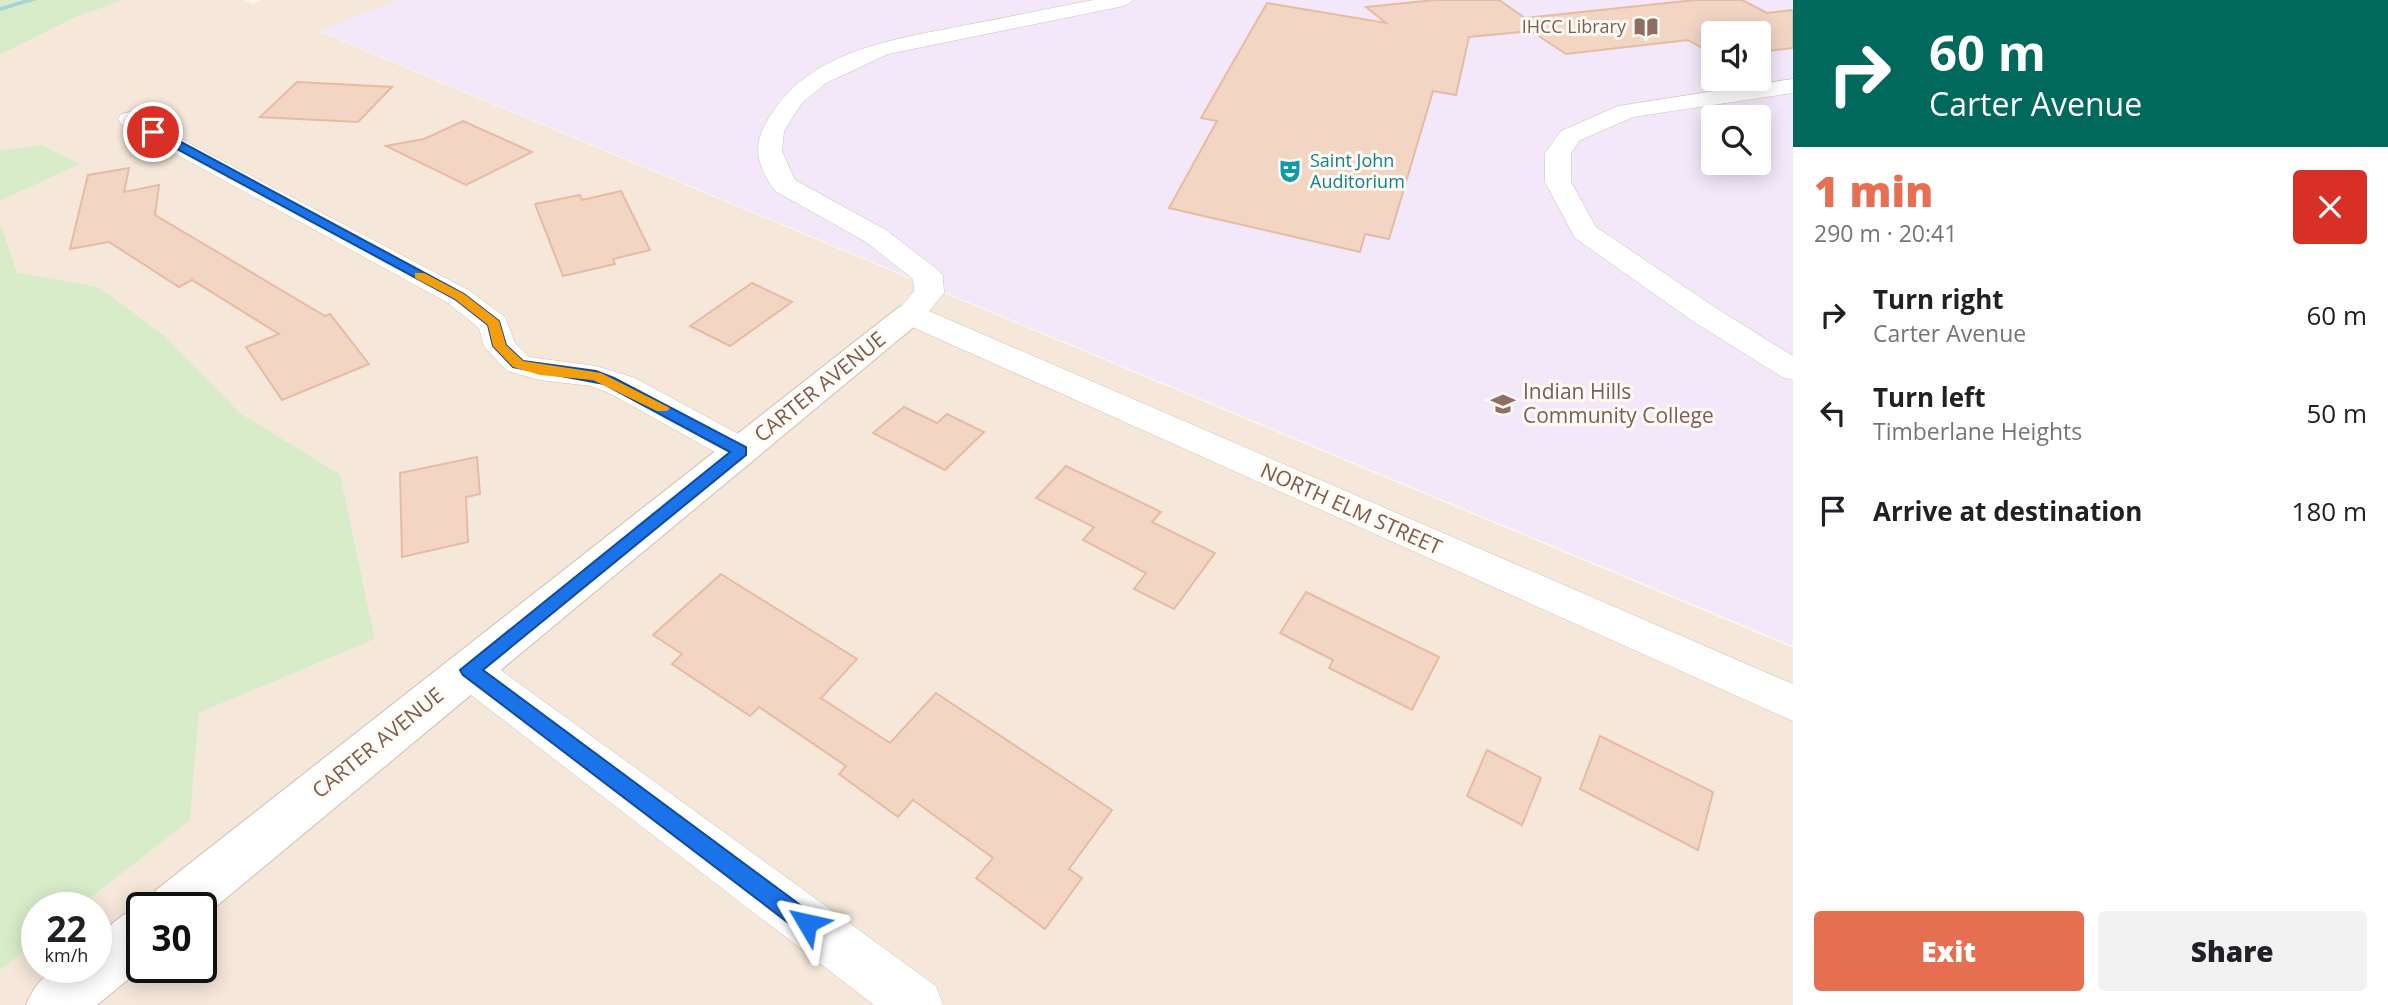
<!DOCTYPE html>
<html lang="en">
<head>
<meta charset="utf-8">
<style>
  :root { --surface:#fff; --page:#f2f2f2; --text:#202124; --muted:#757577; --accent:#e76f51 }
  body { margin:0; font-family:"Open Sans",sans-serif; background:var(--page); color:var(--text); height:100vh; display:flex; flex-direction:column; font-size:26px; white-space:nowrap }
  * { box-sizing:border-box; margin:0 }
  p { font-size:23px; color:var(--muted) }
  .icon { flex:none; width:38px; height:38px; fill:none; stroke:currentColor; stroke-width:2; stroke-linecap:round; stroke-linejoin:round }
  .map { position:relative; flex:1; overflow:hidden }
  .sheet { display:flex; flex-direction:column; background:var(--surface); width:595px }
  .sheet>* { flex:none }
  .hud { background:#00695c; color:#fff; overflow:hidden }
  .controls { position:absolute; left:1701px; top:21px; display:grid; gap:14px }
  .controls a { display:grid; place-items:center; width:70px; height:70px; border-radius:7px; background:var(--surface); box-shadow:0 4px 18px #0003; font-size:35px }
  .speed { position:absolute; left:21px; top:892px; display:flex; gap:14px; font-size:35px; font-weight:700; text-align:center }
  .speed>* { display:grid; place-content:center; width:91px; height:91px; border-radius:50%; background:var(--surface); box-shadow:0 4px 18px #0003; line-height:1 }
  .speed small { font-size:18px; font-weight:400 }
  .speed .limit { border:4px solid #111; border-radius:10px; background:#fff; color:#111 }
  .pin { position:absolute; display:grid; place-items:center; width:60px; height:60px; color:#fff; margin:-30px; border:4px solid #fff; border-radius:50%; box-shadow:0 2px 7px #0007 }
  .me { position:absolute; width:77px; margin:-38px; rotate:306deg; stroke-linejoin:round; filter:drop-shadow(0 0 5px #0008) }
  .turn { display:flex; align-items:center; gap:24px; height:147px; padding:0 21px; font-size:32px }
  .turn .icon { width:91px; height:91px; stroke-width:2.5 }
  .turn b { display:block; font-size:49px; line-height:60px }
  .round { display:grid; place-items:center; flex:none; width:74px; height:74px; border-radius:7px; background:var(--page) }
  .head { display:flex; align-items:center; justify-content:space-between; height:119px; padding:0 21px }
  h1 { font-size:42px; font-weight:800; line-height:52px; color:var(--accent) }
  .primary-button { display:flex; gap:14px; margin-top:auto; padding:14px 21px }
  .primary-button a { flex:1; height:80px; border-radius:7px; background:var(--accent); color:#fff; font-size:28px; font-weight:800; line-height:80px; text-align:center }
  .primary-button a+a { background:var(--page); color:var(--text) }
  ul { padding:0; list-style:none }
  li { display:flex; align-items:center; gap:21px; height:98px; padding:0 21px }
  li div { flex:1 }
  li b { display:block; font-size:26px }
  li em { font-style:normal }
  main { display:flex; flex:1; min-height:0 }
  .map>svg:first-child { display:block }
  .residential { fill:#f5e8da; fill-rule:evenodd }
  .education { fill:#f3e8fa; fill-rule:evenodd }
  .green { fill:#d8ecc9 }
  .lines { fill:none; stroke-linecap:round; stroke-linejoin:round }
  .stream { fill:#a5d3da; fill-rule:evenodd }
  .building { fill:#f3d5c3; stroke:#e6bba3; stroke-width:2 }
  .minor-casing { stroke:#d1beb0; stroke-width:1 }
  .tertiary-casing { stroke:#d1beb0; stroke-width:2 }
  .minor { fill:#fff; fill-rule:evenodd }
  .tertiary { fill:#fff; fill-rule:evenodd }
  .route { fill:#1a73e8; stroke:#114b97; stroke-width:2 }
  .slow { fill:#f59e0b }
  .labels { text-anchor:middle; stroke-width:6; stroke-linejoin:round; paint-order:stroke }
  .far-education-label { font-size:18px; fill:#785e54; stroke:#fffaf3; text-anchor:end }
  .far-culture-label { font-size:18px; fill:#0d838f; stroke:#fffaf3; text-anchor:start }
  .street-label { font-size:21px; fill:#7a5c4d; stroke:#fffaf3 }
  .education-label { font-size:21px; fill:#785e54; stroke:#fffaf3; text-anchor:start }
</style>
</head>
<body>
<main>
<div class="map">
<svg width="1793" height="1005" viewBox="0 0 1793 1005">
  <rect width="100%" height="100%" fill="#fdf6ec"/>
  <path class="residential" d="M124,0H244L253,4L261,0H399L320,32L1793,648V1005H0V970L37,941V968H96V908H78L190,820L199,713L375,639L340,474L240,413L165,336L99,287L17,272L0,222V201L79,164L41,145L0,150V55L76,17ZM142,908H201V968H142Z"/>
  <path class="education" d="M399,0H1793V646L319,31ZM1713,33H1759V79H1713ZM1713,117H1759V163H1713Z"/>
  <g class="green">
    <polygon points="0,0 124,0 76,17 0,55"/>
    <polygon points="41,145 80,164 0,201 0,150"/>
    <polygon points="0,222 17,272 99,287 165,336 240,413 340,474 375,639 199,713 190,820 78,908 37,908 37,941 0,970"/>
  </g>
  <g class="lines">
    <polygon class="stream" points="24,0 37,0 0,11 0,7"/>
  </g>
  <g class="building">
    <polygon points="1435,0 1499,0 1525,18 1695,0 1742,0 1767,13 1793,10 1793,48 1759,52 1759,33 1713,33 1713,54 1688,40 1566,54 1531,31 1469,37 1456,95 1433,91 1389,239 1365,234 1360,252 1169,208 1217,121 1201,118 1267,3 1386,23 1366,7"/>
    <polygon points="297,82 392,87 358,122 260,117"/>
    <polygon points="463,121 532,152 466,185 386,146 424,139"/>
    <polygon points="129,168 124,192 159,185 155,215 325,316 330,314 369,364 282,400 246,347 279,334 192,280 179,287 109,242 70,249 88,175"/>
    <polygon points="621,191 650,250 613,259 615,264 563,276 535,204 580,195 582,200"/>
    <polygon points="752,283 792,302 730,346 690,326"/>
    <polygon points="904,407 937,423 947,414 984,432 945,470 873,433"/>
    <polygon points="477,457 480,494 466,497 468,542 402,557 400,473"/>
    <polygon points="1066,466 1161,512 1152,522 1215,553 1174,609 1134,589 1146,573 1083,540 1094,527 1036,498"/>
    <polygon points="721,574 857,659 821,698 890,743 936,693 1112,810 1069,869 1082,878 1045,929 976,878 993,858 913,800 898,817 839,774 846,766 759,707 750,716 672,664 682,654 653,635"/>
    <polygon points="1306,592 1439,657 1412,710 1329,668 1333,660 1280,633"/>
    <polygon points="1600,736 1713,792 1698,850 1580,789"/>
    <polygon points="1487,750 1541,778 1522,825 1467,796"/>
  </g>
  <g class="lines">
    <g class="minor-casing">
      <g id="minor">
        <path d="M1093,0H1134L1124,6L888,54L826,83L801,104L784,131L782,151L795,180L886,230L938,270L943,276L944,293L929,311L1793,684V721L899,321L895,314L914,291L913,279L866,242L775,191C754,161 752,142 772,113C814,49 897,39 966,25C1009,17 1051,8 1093,0Z"/>
        <polygon points="1793,79 1793,93 1633,117 1579,141 1571,153 1571,182 1596,227 1716,308 1793,356 1793,380 1782,377 1694,322 1575,238 1545,182 1545,153 1561,131 1618,106"/>
        <polygon points="130,112 470,291 505,317 515,343 529,357 596,366 635,378 753,442 759,451 753,460 741,463 729,460 611,394 591,386 540,380 507,371 484,346 479,328 448,303 121,124 118,119 121,114"/>
        <polygon points="469,653 484,658 936,986 943,1005 874,1005 454,682 448,670 454,658"/>
      </g>
    </g>
    <g class="tertiary-casing">
      <g id="tertiary">
        <polygon points="910,304 921,307 926,314 921,321 201,919 201,908 148,908 156,890 899,307"/>
        <path d="M142,908V968L97,1005H26C42,967 59,968 96,968V937L123,915Z"/>
      </g>
    </g>
    <use href="#minor" class="minor"/>
    <use href="#tertiary" class="tertiary"/>
  </g>
  <polygon class="route" points="149,129 157,129 464,294 499,321 506,345 523,361 596,371 614,378 746,447 746,455 483,670 815,916 818,923 815,931 807,934 799,931 463,675 460,670 730,452 604,384 513,367 493,346 488,325 455,299 149,134"/>
  <polygon class="slow" points="415,273 424,273 464,294 499,321 506,345 523,361 601,373 670,408 667,411 657,411 593,380 540,375 513,367 493,346 488,325 455,299 415,278"/>
  <defs>
    <g id="library-bare" transform="scale(1.89)"><path d="M-6-4Q-3-5.5-.7-3.5V5Q-3 3-6 4ZM6-4Q3-5.5 .7-3.5V5Q3 3 6 4Z" fill="#8d6e63" stroke="#fffaf3" stroke-width="2.5" paint-order="stroke"/></g>
    <g id="theatre-bare" transform="scale(1.89)"><path d="M-5-5.5Q0-4 5-5.5V0Q5 5 0 6Q-5 5-5 0ZM-3.3-2.5H-1v1.5H-3.3ZM1-2.5H3.3v1.5H1ZM-2.8 1Q0 5.5 2.8 1Z" fill="#0f9aa8" stroke="#fffaf3" stroke-width="2.5" paint-order="stroke"/></g>
    <g id="university-bare" transform="scale(1.89)"><path d="M0-5L7-2L0 1L-7-2ZM-4 1L0 2.5L4 1V4Q0 6-4 4Z" fill="#8d6e63" stroke="#fffaf3" stroke-width="2.5" paint-order="stroke"/></g>
  </defs>
  <g fill-rule="evenodd">
    <use href="#library-bare" x="1646" y="27"/>
    <use href="#theatre-bare" x="1290" y="171"/>
    <use href="#university-bare" x="1503" y="404"/>
  </g>
  <g class="labels">
    <g class="far-education-label">
      <text x="1626" y="33">IHCC Library</text>
    </g>
    <g class="far-culture-label">
      <text x="1310" y="167">Saint John<tspan x="1310" dy="21">Auditorium</tspan></text>
    </g>
    <g class="street-label">
      <text transform="translate(820 387) rotate(-39)" y="7">CARTER AVENUE</text>
      <text transform="translate(1351 509) rotate(24)" y="7">NORTH ELM STREET</text>
      <text transform="translate(378 743) rotate(-39)" y="7">CARTER AVENUE</text>
    </g>
    <g class="education-label">
      <text x="1523" y="399">Indian Hills<tspan x="1523" dy="24">Community College</tspan></text>
    </g>
  </g>
</svg>
<div class="controls">
<a><svg class="icon" aria-label="sound" viewBox="0 0 24 24"><path d="M4 9h4l5-4v14l-5-4H4zM17 9q2 3 0 6"/></svg></a>
<a><svg class="icon" aria-label="search" viewBox="0 0 24 24"><circle cx="10" cy="10" r="6"/><path d="M15 15l6 6"/></svg></a>
</div>
<div class="speed"><div>22<small>km/h</small></div><div class="limit">30</div></div>
<div class="pin" style="left:153px;top:132px;background:#d93025"><svg class="icon" aria-label="arrive" viewBox="0 0 24 24"><path d="M6 21V4h12l-3 4 3 4H6"/></svg></div>
<svg class="me" style="left:807px;top:923px" viewBox="-20 -20 40 40"><path d="M0-17L14 15 0 8-14 15z" fill="#1a73e8" stroke="#fff" stroke-width="4"/></svg>
</div>
<section class="sheet">
<div class="hud">
<div class="turn"><svg class="icon" aria-label="right" viewBox="0 0 24 24"><path d="M7 20v-9h11M14 6l5 5-5 5"/></svg><div><b>60 m</b>Carter Avenue</div></div>
</div>
<div class="head"><div><h1>1 min</h1><p>290 m · 20:41</p></div><a class="round" style="background:#d93025;color:#fff"><svg class="icon" aria-label="close" viewBox="0 0 24 24"><path d="M6 6l12 12M18 6L6 18"/></svg></a></div>
<ul>
<li><svg class="icon" aria-label="right" viewBox="0 0 24 24"><path d="M7 20v-9h11M14 6l5 5-5 5"/></svg><div><b>Turn right</b><p>Carter Avenue</p></div><em>60 m</em></li>
<li><svg class="icon" aria-label="left" viewBox="0 0 24 24"><path d="M17 20v-9H6M10 6l-5 5 5 5"/></svg><div><b>Turn left</b><p>Timberlane Heights</p></div><em>50 m</em></li>
<li><svg class="icon" aria-label="arrive" viewBox="0 0 24 24"><path d="M6 21V4h12l-3 4 3 4H6"/></svg><div><b>Arrive at destination</b></div><em>180 m</em></li>
</ul>
<div class="primary-button"><a>Exit</a><a>Share</a></div>
</section>
</main>
</body>
</html>
